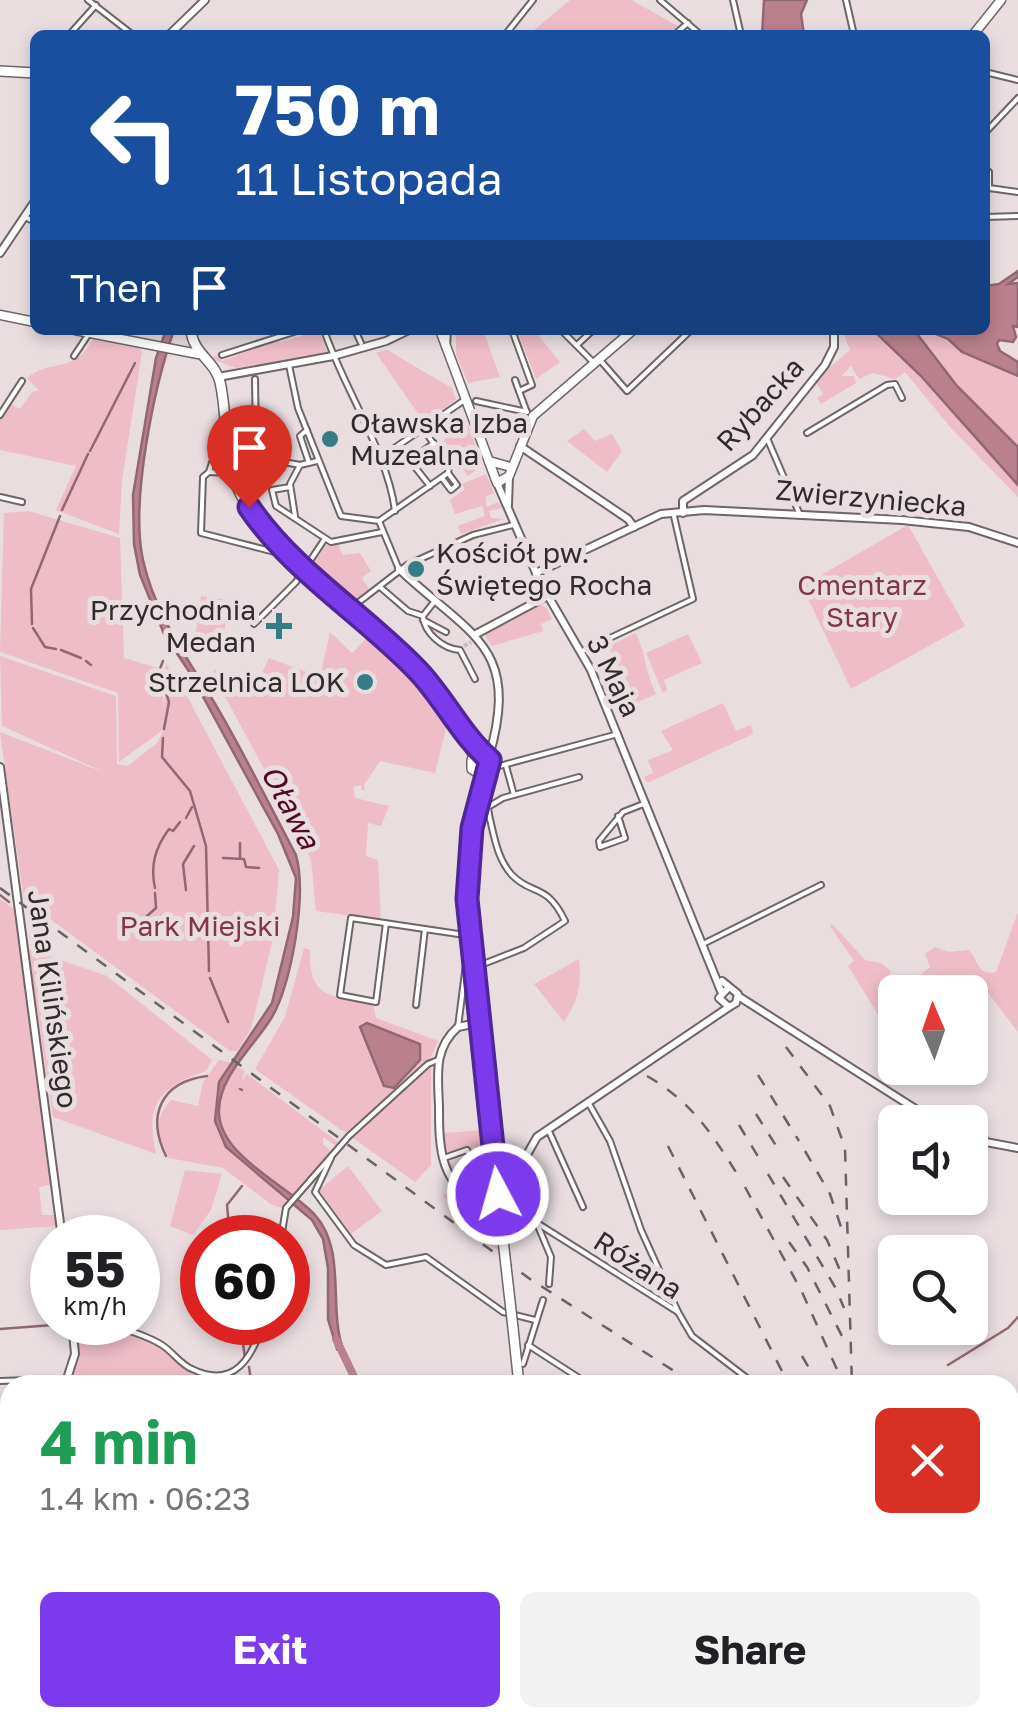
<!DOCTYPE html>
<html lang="en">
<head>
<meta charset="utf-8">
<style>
  :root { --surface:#fff; --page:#f2f2f2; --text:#202124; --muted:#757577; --accent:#7c3aed }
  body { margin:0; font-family:"Golos Text",sans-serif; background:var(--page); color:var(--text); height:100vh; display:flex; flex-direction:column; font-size:38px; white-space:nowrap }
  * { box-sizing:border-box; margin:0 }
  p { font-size:32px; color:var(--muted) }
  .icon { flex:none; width:55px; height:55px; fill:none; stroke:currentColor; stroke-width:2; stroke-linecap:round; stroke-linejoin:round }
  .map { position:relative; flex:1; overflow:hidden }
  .details { position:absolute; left:0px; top:1375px; width:1020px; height:352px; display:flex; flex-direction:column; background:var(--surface); border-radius:30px 30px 0 0; box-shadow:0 5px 15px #0003 }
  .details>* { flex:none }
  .banner { position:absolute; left:30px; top:30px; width:960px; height:305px; border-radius:15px; box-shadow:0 5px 15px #0003; background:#1a4fa0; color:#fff; overflow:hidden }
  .needle { width:65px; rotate:358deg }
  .buttons { position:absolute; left:878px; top:975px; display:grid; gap:20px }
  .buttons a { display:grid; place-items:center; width:110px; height:110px; border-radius:15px; background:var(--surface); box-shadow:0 5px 15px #0003; font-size:50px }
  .speed { position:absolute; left:30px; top:1215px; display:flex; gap:20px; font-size:50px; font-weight:700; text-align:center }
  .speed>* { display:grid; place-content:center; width:130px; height:130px; border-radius:50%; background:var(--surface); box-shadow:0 5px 15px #0003; line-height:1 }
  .speed small { font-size:25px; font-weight:400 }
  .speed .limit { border:15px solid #d22; background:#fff; color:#111 }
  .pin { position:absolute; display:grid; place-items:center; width:85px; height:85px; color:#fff; margin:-102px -42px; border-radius:50% 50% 50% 0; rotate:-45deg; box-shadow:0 0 10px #0007 }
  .pin .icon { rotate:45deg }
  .me { position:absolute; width:110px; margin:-55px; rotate:354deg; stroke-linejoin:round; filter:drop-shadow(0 0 8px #0008) }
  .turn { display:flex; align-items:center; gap:35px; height:210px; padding:0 40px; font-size:45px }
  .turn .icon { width:130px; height:130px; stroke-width:2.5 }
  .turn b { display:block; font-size:70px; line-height:85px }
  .then { display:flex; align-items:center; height:95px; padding:0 40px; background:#0003; gap:20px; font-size:38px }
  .round { display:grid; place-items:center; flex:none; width:105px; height:105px; border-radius:15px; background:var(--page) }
  .headline { display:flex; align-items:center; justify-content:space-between; height:170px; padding:0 40px }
  h1 { font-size:60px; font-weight:700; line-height:75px; color:#1e9e55 }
  .button { display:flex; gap:20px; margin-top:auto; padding:20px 40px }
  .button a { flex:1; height:115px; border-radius:15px; background:var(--accent); color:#fff; font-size:40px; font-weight:700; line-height:115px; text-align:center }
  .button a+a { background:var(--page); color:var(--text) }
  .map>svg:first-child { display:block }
  .green { fill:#eebdc8 }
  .water { fill:#bb808e; stroke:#916771; stroke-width:2.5 }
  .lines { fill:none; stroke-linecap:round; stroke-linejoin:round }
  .stream { stroke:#916771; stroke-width:2.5 }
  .river { stroke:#bb808e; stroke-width:8 }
  .minor-tunnel { stroke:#c4babc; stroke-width:4; stroke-dasharray:4 2; stroke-linecap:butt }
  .minor-casing { stroke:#6f6567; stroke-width:8 }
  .tertiary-casing { stroke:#6f6567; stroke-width:10 }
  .secondary-casing { stroke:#6f6567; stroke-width:11 }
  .primary-casing { stroke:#6f6567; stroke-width:12 }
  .minor { stroke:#fff; stroke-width:4 }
  .tertiary { stroke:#fff; stroke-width:6 }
  .secondary { stroke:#fff; stroke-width:8 }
  .primary { stroke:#fff; stroke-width:9 }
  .rail { stroke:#696364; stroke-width:2.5; stroke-dasharray:12 12; stroke-linecap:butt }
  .primary-bridge-casing { stroke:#6f6567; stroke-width:12; stroke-linecap:butt }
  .primary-bridge { stroke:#fff; stroke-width:9 }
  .route-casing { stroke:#51269a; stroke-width:25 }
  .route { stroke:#7c3aed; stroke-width:18 }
  .poi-dot { fill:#357d85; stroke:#e9dde0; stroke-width:4 }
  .labels { text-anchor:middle; stroke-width:10; stroke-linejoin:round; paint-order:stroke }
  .street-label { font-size:28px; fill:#302c2d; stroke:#e9dde0 }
  .poi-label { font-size:28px; fill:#302c2d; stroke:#e9dde0; text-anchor:start }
  .park-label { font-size:28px; fill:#81364c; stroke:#e9dde0 }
  .water-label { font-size:30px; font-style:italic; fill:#530926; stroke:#e9dde0 }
</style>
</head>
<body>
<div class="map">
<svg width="1018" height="1727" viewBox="0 0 1018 1727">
  <rect width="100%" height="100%" fill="#e9dde0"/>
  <g class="green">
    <polygon points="570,0 631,0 678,26 666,35 528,35"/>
    <polygon points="456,330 483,330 500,377 468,383 456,354"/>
    <polygon points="517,330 534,330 560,362 536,379"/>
    <polygon points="842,330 873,330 921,376 1018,486 1018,497 951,428 905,372 895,379 873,373 859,379 851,366 841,376 854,376 856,383 821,404 817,398 823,394 816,382 818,378 850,350"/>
    <path d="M914,330C936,330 947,342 965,353C981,363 1000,369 1018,376V447L956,386Z"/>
    <polygon points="319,331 327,352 236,368 209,358 219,355 222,361 274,341 281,342"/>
    <path d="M93,339L138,347L142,352L122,481L119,534L56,510L76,466L0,450V417L9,403L20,409L32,392L39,390L27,378C53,357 74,375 93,339Z"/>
    <polygon points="387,350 452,388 456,400 424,422 376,353"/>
    <polygon points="466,419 483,465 468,476 443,442 453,428"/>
    <polygon points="584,429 595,441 612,434 622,451 607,472 567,441"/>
    <polygon points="486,474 494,493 485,497 487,507 498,502 502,508 489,511 491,518 504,519 461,534 458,526 485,516 482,506 455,514 450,500 465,489 462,484"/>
    <polygon points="28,511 120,538 124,658 161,669 164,710 166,664 181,685 279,870 273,939 251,1029 237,1051 230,1051 24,900 0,732 106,773 2,726 0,656 116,696 117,764 128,766 158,742 163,730 119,762 118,693 0,652 4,513"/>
    <polygon points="908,525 965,626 851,689 802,586"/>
    <polygon points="338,544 343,555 360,553 371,571 362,578 370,591 351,602 312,567 326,545"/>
    <polygon points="201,596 228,600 223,643 195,639"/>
    <polygon points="539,605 546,607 552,619 541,624 543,631 492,646 485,636 488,632"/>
    <polygon points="330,632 352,653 369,636 419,683 448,720 435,773 380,761 364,785 365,790 361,790 362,785 353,787 355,798 389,806 381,826 368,823 366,856 378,860 381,920 316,911 311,860 302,840 213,674 215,669 223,683 260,677 269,658 320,677"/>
    <path d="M636,633C646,656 645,670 656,694L634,704L627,697L609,646Z"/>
    <polygon points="688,634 702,663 664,680 667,690 663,693 646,653"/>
    <polygon points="723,703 736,731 751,725 753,734 647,783 644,777 653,773 648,760 673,750 661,731"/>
    <polygon points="0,899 14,909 18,930 53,1184 39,1187 42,1215 57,1215 57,1226 0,1230"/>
    <path d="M1018,912V1032L986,990L970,998V992H908L910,983L930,967L925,954L935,947L949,952L969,950C978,960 977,976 996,972Z"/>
    <polygon points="832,924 865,960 881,963 891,971 886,985 895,1002 895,1036 892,1037 848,966 854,961 830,926"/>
    <path d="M304,948L310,950C309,1002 332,994 373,1003L376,1018L438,1041L431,1057V1165L415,1182L255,1069L285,1017Z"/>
    <path d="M28,949L107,976L212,1060L206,1071C158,1088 145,1104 156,1154L53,1117Z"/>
    <path d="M579,959C582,984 578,1000 564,1022L534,984Z"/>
    <path d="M219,1060L233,1063L217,1088L215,1121L222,1142L287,1202L282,1208L272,1205L223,1168L169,1158C158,1134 152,1121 171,1100L198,1106L203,1082Z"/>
    <path d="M238,1067L245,1071L241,1082L247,1074L339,1143L336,1146L323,1137V1144L332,1152L293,1195C254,1171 183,1113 238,1067Z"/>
    <path d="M486,1130L494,1198C472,1193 452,1182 450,1160L458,1176L469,1171L466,1166L470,1163L466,1153L453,1158L443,1147L442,1133Z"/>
    <polygon points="348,1166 382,1211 351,1234 319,1190"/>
    <polygon points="185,1170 222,1174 211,1210 193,1235 170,1226"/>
    <polygon points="455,1192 470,1202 495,1209 498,1250 455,1215 457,1207 442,1195"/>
    <polygon points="76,1322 97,1323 158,1345 192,1372 244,1385 70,1385 80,1356"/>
    <polygon points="0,1617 10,1622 10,1718 154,1718 151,1727 0,1727"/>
    <polygon points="795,1718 899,1718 902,1727 798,1727"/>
  </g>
  <g class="water">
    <polygon points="764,0 807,0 801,14 804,35 762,35"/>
    <polygon points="1018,271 1018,277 1008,284 1018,283 1018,327 1013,326 1016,337 1013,342 999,340 997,344 1000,351 1018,362 1018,376 962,352 948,339 927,330 985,330 985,286 999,284"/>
    <path d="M166,330H174C154,387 130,502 143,560C155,614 186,656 214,702C243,751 269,804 296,855C307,894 292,983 272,1017C254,1047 217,1077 219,1114C222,1158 289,1186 315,1215C346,1249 329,1305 342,1346L337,1349L328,1319V1268L323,1239L312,1220L226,1147L215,1121L219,1082L272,1003L293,917L296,878L278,834L190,673L164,634L140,575L134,544L133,495L156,358Z"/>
    <polygon points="873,330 914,330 957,386 1018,447 1018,485 921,376"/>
    <polygon points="367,1023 420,1044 420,1060 394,1088 384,1086 360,1027"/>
  </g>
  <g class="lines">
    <g class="stream">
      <polyline points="90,451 135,363"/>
      <polyline points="62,510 88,454"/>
      <polyline points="32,624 31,589 60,516"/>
      <polyline points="33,628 45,647 56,649"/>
      <polyline points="61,650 81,658"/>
      <polyline points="86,661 91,665"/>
      <polyline points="163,661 159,671 169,702 164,729"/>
      <polyline points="163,738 162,757 190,791 206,846 209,971"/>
      <polyline points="186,818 192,807"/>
      <polyline points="240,843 240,857"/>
      <polyline points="223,858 244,859 246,867 259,868"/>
      <path d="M155,888C150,866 155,848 169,829L173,831L180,822"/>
      <polyline points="186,890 183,864 194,846"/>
      <polyline points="0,895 9,902"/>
      <polyline points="129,932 156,908 155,893"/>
      <polyline points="210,978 228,1022"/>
      <polyline points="240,1089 242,1090"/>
      <path d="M166,1156C146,1115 161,1082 207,1076"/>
      <polyline points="230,1238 227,1205 242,1186"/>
      <polyline points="240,1322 245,1358"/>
      <polyline points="0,1329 66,1324"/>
      <polyline points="948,1365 1008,1328 1018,1317"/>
      <polyline points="249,1367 251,1381"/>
    </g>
    <g class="river">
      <polyline points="336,1339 358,1385"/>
      <polyline points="342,1727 343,1718"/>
    </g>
    <polyline class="minor-tunnel" points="464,646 471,642"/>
    <g class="minor-casing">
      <g id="minor">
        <polyline points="88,0 133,35"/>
        <polyline points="660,0 701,35"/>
        <polyline points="733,0 741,35"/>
        <polyline points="846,0 854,35"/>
        <polyline points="69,35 96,5"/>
        <polyline points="505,35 533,0"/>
        <polyline points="674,35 688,23"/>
        <polyline points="985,72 1018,80"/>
        <polyline points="985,133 1018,98"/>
        <polyline points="989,172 989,188 1018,192"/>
        <polyline points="25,217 35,222"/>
        <polyline points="985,217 1018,216"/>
        <path d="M324,330C343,387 388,453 395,511"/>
        <polyline points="355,330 361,343"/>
        <polyline points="512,330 532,385 519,391"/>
        <polyline points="561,330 592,361"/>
        <polyline points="577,345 593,330"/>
        <polyline points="222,355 300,330"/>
        <polyline points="74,356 88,335"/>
        <polyline points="600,360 627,391 691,330"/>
        <polyline points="289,365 298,408 341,516 379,521 448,473 457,485 451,490 442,478"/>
        <polyline points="255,379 256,443 262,458 300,465 317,461"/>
        <polyline points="515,380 526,410"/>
        <polyline points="476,401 527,412"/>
        <polyline points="0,415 22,381"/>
        <polyline points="423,428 449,467 448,473"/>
        <polyline points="307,430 300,436 309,463"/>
        <polyline points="807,433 887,385 895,384 902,398"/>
        <polyline points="767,438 800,515"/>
        <polyline points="225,443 217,447 209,472 203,477 201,533 286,555"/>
        <polyline points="393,449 411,462 430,486"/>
        <polyline points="377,453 393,449 466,399"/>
        <polyline points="409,461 434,443"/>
        <polyline points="209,472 229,473"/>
        <polyline points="290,487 272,490 276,506 331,542 382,532"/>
        <polyline points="0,497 22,502"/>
        <polyline points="295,516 290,484 300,465"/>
        <polyline points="379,521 398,567"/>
        <polyline points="380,587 408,611 423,616"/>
        <polyline points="355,605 407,565 473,535 513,525"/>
        <path d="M423,616C424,633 443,649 460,650L475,679"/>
        <polyline points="423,616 434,602"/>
        <polyline points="423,620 446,632"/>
        <polyline points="254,624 296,582 324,540"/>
        <polyline points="580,652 693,599 673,512"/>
        <polyline points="506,766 514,795"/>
        <polyline points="492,768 618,734"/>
        <polyline points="489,815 488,807 503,798 579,777"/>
        <polyline points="618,816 625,838 600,847 599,841 623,812 646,803"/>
        <polyline points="386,923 376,1002 340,995 351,918 465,935"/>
        <polyline points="705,943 821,885"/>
        <path d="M473,968L524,948L565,921C546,882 532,896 512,875C497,859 494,835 489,815"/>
        <polyline points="416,1005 425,929"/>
        <polyline points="458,1027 466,964"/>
        <polyline points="588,1102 610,1141 641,1230 678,1312"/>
        <polyline points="548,1129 583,1207"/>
        <polyline points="331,1158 315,1192 354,1245 386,1265 426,1257 503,1312 535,1320"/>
        <polyline points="444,1158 467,1150 472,1160"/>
        <polyline points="525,1195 551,1257 549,1284"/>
        <polyline points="537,1223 678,1312 692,1336 756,1385"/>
        <polyline points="281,1238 286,1208 349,1136 428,1064 438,1060"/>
        <path d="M104,1322C122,1329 145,1334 162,1345C173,1352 180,1364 192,1369C235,1390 253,1356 263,1322"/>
        <polyline points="528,1345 590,1385"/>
        <polyline points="523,1364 543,1300"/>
        <polyline points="0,1381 30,1380 48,1385"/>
        <polyline points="597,1718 600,1727"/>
        <polyline points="717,1718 721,1727"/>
        <polyline points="902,1718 905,1727"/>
        <polyline points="636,1727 660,1718"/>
        <polyline points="736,1727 760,1718"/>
      </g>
    </g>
    <g class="tertiary-casing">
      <g id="tertiary">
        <polyline points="169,35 205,0"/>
        <polyline points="0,253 35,201"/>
        <polyline points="446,347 447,330"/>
        <polyline points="218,377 333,356 386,341 409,330"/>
        <polyline points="520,446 628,519 634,527"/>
        <polyline points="497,483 540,582 591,670 721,991"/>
        <polyline points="508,505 509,476"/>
        <polyline points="683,513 683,501 753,455 825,365 834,347 834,330"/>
        <path d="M399,569C471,637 521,645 489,757"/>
        <polyline points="536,573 661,514 704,510 902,520 969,527 1018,543"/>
        <polyline points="476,634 547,596"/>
        <polyline points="465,735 478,747 489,745"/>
        <polyline points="0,767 62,1238"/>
        <polyline points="722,981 738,994 736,1003 729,1007 719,998 728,988"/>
        <polyline points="738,996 936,1122"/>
        <path d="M477,1023L458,1027C433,1049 438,1076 439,1107C439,1145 439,1192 487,1201C499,1203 514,1203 525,1197V1158L537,1137L729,1007"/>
        <polyline points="970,1139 1018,1148"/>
        <polyline points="65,1385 75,1354 72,1322"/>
        <polyline points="0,1553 10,1527"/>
      </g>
    </g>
    <g class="secondary-casing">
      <g id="secondary">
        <polyline points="973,35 1001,0"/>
        <polyline points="0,315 35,322"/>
        <polyline points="75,330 198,354"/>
        <polyline points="440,330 497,483 509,476 533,416 633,330"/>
        <polyline points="489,461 507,466"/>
      </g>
    </g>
    <g class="primary-casing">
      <g id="primary">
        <polyline points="0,71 35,73"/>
        <path d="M191,330C193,354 215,361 220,382C229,420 221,459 241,495C261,531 288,553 318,579C377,630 445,683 474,757"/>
        <path d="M473,745L487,756L491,765C440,859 483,1054 494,1160"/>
        <polyline points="477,755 472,760 472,769 480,774 486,772"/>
        <polyline points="513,1328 519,1385"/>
        <polyline points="563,1718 567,1727"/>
      </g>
    </g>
    <use href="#minor" class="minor"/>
    <use href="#tertiary" class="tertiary"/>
    <use href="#secondary" class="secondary"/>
    <use href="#primary" class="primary"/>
    <g class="rail">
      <polyline points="0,888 530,1279 696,1385"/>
      <polyline points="786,1047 830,1106 845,1148 852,1385"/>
      <polyline points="758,1075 799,1141"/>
      <path d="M647,1076C691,1101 713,1135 739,1177"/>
      <polyline points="756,1114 780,1152"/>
      <polyline points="739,1125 762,1163"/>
      <polyline points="668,1146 789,1385"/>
      <polyline points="805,1151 830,1194 841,1227"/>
      <polyline points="768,1174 835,1287 844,1308"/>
      <polyline points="783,1177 827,1240 842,1275"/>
      <polyline points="745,1187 802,1292 844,1385"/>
      <polyline points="789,1242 807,1267 847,1346"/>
      <polyline points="802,1356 819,1385"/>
      <polyline points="1010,1540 1018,1545"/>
      <polyline points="1010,1570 1018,1576"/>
      <polyline points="1010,1618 1018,1622"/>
      <polyline points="1010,1663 1018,1660"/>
      <polyline points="1010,1680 1018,1677"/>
      <polyline points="1010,1711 1018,1708"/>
      <polyline points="964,1727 991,1718"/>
    </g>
    <g class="primary-bridge-casing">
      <polyline id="primary-bridge" points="494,1160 513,1328"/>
    </g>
    <use href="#primary-bridge" class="primary-bridge"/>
  </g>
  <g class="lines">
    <g class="route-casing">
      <path id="route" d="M249,507C293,572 365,615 419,672C445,700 462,736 490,760L472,828L467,899L498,1194"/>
    </g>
    <use href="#route" class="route"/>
  </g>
  <g class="poi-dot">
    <circle cx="330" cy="439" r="10"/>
    <circle cx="416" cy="569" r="10"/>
    <path d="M274 611h10v10h10v10h-10v10h-10v-10h-10v-10h10z"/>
    <circle cx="365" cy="682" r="10"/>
  </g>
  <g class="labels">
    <g class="street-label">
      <text transform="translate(760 404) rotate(-48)" y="10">Rybacka</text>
      <text transform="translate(871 498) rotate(5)" y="10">Zwierzyniecka</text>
      <text transform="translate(614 676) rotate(64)" y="10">3 Maja</text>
      <text transform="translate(53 999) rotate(82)" y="10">Jana Kilińskiego</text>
      <text transform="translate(638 1265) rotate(33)" y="10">Różana</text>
    </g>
    <g class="poi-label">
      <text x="350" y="433">Oławska Izba<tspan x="350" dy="32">Muzealna</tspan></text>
      <text x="436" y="563">Kościół pw.<tspan x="436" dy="32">Świętego Rocha</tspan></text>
      <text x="256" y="620" text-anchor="end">Przychodnia<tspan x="256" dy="32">Medan</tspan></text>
      <text x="345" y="692" text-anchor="end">Strzelnica LOK</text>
    </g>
    <g class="park-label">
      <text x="862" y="595">Cmentarz<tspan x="862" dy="32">Stary</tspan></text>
      <text x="200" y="936">Park Miejski</text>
    </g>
    <g class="water-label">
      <text transform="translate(290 807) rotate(62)" y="10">Oława</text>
    </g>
  </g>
</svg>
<div class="buttons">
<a><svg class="needle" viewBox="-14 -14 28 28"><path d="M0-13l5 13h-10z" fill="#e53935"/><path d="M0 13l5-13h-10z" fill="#757577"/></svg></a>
<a><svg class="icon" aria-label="sound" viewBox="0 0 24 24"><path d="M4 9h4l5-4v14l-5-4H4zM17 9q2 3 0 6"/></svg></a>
<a><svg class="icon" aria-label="search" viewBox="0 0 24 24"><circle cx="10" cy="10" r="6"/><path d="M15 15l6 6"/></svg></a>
</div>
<div class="speed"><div>55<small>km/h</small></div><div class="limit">60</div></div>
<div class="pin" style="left:249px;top:507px;background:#d93025"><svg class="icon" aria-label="arrive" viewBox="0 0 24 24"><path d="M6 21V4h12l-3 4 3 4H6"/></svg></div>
<svg class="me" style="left:498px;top:1194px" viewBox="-20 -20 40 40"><circle r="17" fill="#7c3aed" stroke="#fff" stroke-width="3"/><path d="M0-11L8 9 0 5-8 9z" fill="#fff"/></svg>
<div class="banner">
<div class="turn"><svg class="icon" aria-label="left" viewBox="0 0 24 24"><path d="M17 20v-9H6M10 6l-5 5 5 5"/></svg><div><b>750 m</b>11 Listopada</div></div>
<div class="then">Then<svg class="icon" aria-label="arrive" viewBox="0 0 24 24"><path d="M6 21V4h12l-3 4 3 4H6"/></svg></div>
</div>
<section class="details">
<div class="headline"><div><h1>4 min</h1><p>1.4 km · 06:23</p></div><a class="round" style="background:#d93025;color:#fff"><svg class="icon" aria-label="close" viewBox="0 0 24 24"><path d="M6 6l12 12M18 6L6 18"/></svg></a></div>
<div class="button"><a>Exit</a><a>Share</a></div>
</section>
</div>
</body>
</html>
